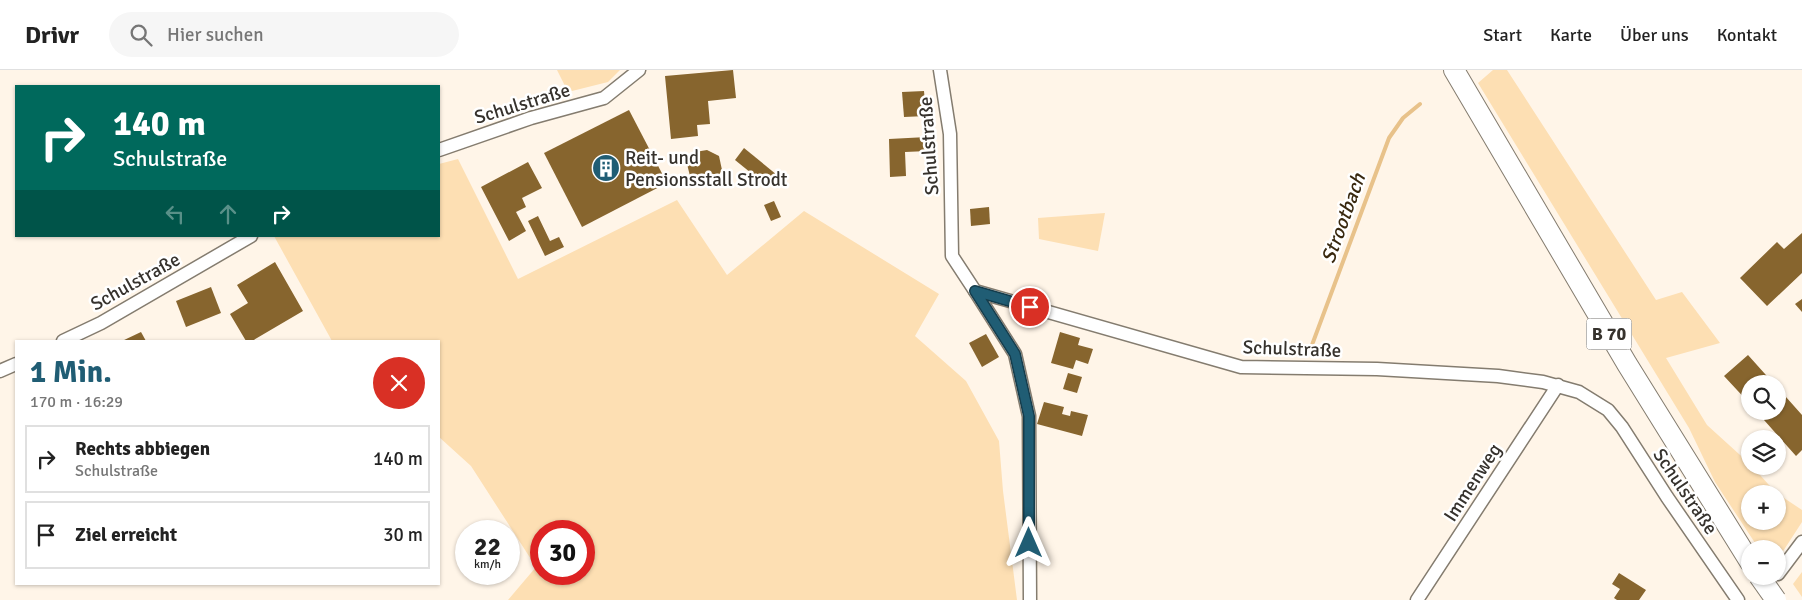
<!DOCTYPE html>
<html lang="de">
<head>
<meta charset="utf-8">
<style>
  :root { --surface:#fff; --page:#f6f6f6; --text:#222; --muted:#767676; --line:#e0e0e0; --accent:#205d74 }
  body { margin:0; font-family:Signika,sans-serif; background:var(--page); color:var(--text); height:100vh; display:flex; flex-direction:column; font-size:19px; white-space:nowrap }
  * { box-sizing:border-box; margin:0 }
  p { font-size:16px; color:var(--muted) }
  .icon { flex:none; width:28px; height:28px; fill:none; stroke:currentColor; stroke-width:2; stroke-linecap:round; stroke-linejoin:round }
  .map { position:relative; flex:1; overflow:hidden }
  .sheet { position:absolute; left:15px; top:270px; width:425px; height:245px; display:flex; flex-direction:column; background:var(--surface); border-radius:0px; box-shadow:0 1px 4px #0004 }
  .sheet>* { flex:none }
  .banner { position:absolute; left:15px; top:15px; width:425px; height:152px; border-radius:0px; box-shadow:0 1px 4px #0004; background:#00695c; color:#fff; overflow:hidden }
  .fabs { position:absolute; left:1741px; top:305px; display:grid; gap:10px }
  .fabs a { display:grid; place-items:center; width:45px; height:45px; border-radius:50%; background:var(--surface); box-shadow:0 1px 4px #0004; font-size:25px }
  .speed { position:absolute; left:455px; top:450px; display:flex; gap:10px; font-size:25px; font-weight:700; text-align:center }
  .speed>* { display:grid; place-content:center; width:65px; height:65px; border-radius:50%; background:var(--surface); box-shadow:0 1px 4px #0004; line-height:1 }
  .speed small { font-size:12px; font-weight:400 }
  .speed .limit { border:8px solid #d22; background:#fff; color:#111 }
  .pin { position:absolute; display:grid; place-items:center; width:42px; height:42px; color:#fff; margin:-21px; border:2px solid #fff; border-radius:50%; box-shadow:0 1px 5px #0007 }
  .me { position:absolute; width:55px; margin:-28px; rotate:0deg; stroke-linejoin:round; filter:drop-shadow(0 0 4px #0008) }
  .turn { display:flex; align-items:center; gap:18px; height:105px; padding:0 15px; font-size:22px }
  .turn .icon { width:65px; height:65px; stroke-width:2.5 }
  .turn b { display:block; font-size:35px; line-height:42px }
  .lanes { display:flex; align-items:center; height:48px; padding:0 15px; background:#0003; justify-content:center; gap:25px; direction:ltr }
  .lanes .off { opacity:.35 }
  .round { display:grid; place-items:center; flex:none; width:52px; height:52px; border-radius:26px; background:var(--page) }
  .headline { display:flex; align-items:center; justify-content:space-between; height:85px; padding:0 15px }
  h1 { font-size:30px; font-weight:800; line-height:38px; color:var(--accent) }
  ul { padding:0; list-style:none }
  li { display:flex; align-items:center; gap:15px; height:68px; margin:0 10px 8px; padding:0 5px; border:2px solid var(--line); border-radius:0px }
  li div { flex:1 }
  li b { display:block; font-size:19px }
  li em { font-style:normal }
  header { display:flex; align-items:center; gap:30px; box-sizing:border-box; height:70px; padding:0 25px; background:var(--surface); border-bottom:1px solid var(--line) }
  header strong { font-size:24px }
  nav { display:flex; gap:28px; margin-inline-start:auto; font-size:18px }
  .search { width:350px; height:45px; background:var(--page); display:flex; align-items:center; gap:12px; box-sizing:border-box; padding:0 18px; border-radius:28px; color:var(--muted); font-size:19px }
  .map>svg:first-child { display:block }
  .green { fill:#fddfb3; fill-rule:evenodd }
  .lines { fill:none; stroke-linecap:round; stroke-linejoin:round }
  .stream { stroke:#e8c28a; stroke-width:4 }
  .building { fill:#87652e }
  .street-casing { stroke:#847c6f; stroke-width:15 }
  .primary-casing { stroke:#847c6f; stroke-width:22 }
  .street { stroke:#fff; stroke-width:12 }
  .primary { stroke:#fff; stroke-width:20 }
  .primary-bridge-casing { stroke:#847c6f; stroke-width:22; stroke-linecap:butt }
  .primary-bridge { stroke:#fff; stroke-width:20 }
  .route-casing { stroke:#153c4b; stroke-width:12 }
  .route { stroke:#205d74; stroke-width:9 }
  .labels { text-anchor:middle; stroke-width:5; stroke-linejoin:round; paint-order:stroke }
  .shield { fill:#fff; stroke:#72706c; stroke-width:1 }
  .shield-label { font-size:18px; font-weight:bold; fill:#36322d }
  .street-label { font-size:19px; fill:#36322d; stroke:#fff }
  .poi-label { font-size:19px; fill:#36322d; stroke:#fff; text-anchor:start }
  .water-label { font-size:20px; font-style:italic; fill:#392910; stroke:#fff }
</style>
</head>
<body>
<header>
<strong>Drivr</strong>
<div class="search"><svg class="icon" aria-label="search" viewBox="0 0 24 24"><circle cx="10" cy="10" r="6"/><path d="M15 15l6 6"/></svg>Hier suchen</div>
<nav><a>Start</a><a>Karte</a><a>Über uns</a><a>Kontakt</a></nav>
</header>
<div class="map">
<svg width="1802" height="530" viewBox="0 0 1802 530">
  <rect width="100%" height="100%" fill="#fff5e8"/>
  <g class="green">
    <polygon points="557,0 620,0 608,12 568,22"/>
    <polygon points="1493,0 1507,0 1656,230 1682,222 1720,273 1666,288 1707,355 1750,394 1750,396 1752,396 1777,424 1750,424 1750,451 1778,451 1778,424 1802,440 1802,452 1778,489 1778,479 1759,479 1715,412 1689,358 1478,13"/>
    <path d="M458,89L518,209L677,130L727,205L804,141L939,224L915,266L966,311L999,371L1003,421L1017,530H508L536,497L471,396L439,367V271H332L274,166H439V94ZM541,461H584V504H541Z"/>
    <polygon points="1105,143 1098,181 1039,169 1038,148"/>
    <polygon points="1802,502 1802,527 1793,514"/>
  </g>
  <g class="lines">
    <polyline class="stream" points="1309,283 1389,68 1403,48 1420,34"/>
  </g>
  <g class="building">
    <polygon points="733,0 736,28 708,31 710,54 697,55 698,66 671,69 665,6"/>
    <polygon points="924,21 926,46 904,47 902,22"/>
    <polygon points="629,40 667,113 582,157 544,83"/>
    <polygon points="927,67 928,81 905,82 906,106 890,107 889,69"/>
    <polygon points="744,78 777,105 767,116 735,90"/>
    <polygon points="707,80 719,86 722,100 715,111 701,115 690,106 687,94 695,82"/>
    <polygon points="528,92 542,118 522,128 526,137 516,142 526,161 509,171 481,117"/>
    <polygon points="774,131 781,147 771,151 764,135"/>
    <polygon points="989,137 990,154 971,156 970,139"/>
    <polygon points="538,146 550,171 559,167 564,177 545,186 528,151"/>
    <polygon points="1802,163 1802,203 1767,236 1740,208 1777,172 1784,179"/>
    <polygon points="275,192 303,241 252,271 246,271 230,244 248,233 237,215"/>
    <polygon points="211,217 221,243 186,257 176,231"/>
    <polygon points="1802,229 1802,242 1795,234"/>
    <polygon points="141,262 146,271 122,271"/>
    <polygon points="1060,262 1080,268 1078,275 1093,279 1088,294 1076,290 1073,299 1051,293"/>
    <polygon points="986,264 999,287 982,297 969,273"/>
    <polygon points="1748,285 1774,314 1750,314 1750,334 1724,306"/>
    <polygon points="1068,303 1082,307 1077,323 1063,319"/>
    <polygon points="1778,318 1802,345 1802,380 1796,386 1756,341 1778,341"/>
    <polygon points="1044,332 1064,337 1062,344 1070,346 1071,341 1088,345 1082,366 1037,354"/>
    <polygon points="1619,503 1646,520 1639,530 1617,530 1614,528 1620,519 1612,514"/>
  </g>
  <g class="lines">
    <g class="street-casing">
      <g id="street">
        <polyline points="940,0 950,64 952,186 975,221 1241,297 1377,299 1498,306 1543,312 1579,322 1608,340 1622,357 1667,427 1738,530"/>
        <polyline points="439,80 531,48 604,28 639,0"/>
        <polyline points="975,221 1015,284 1029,346 1030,530"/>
        <polyline points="63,271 101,253 251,166"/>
        <polyline points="0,301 16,294"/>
        <polyline points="1778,504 1802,472"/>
        <polyline points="1417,530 1558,315"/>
      </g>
    </g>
    <g class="primary-casing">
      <polyline id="primary" points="1454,0 1627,294 1750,492"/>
    </g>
    <use href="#street" class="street"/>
    <use href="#primary" class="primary"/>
    <g class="primary-bridge-casing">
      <polyline id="primary-bridge" points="1759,506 1776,530"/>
    </g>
    <use href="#primary-bridge" class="primary-bridge"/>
  </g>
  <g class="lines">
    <g class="route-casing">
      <polyline id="route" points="1029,473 1029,346 1015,284 975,221 1030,237"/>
    </g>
    <use href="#route" class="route"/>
  </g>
  <defs>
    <g id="building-disc" transform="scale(1.4375)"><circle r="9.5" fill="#205d74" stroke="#fff"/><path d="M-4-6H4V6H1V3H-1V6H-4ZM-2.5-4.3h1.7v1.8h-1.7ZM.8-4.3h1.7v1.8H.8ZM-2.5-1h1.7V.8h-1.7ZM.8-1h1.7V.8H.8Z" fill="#fff"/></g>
  </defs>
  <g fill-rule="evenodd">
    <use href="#building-disc" x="606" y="98"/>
  </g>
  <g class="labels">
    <rect class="shield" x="1586.5" y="248.5" width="45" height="31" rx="4"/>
    <g class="shield-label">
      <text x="1609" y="270">B 70</text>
    </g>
    <g class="street-label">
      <text transform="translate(522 33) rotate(-17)" y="7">Schulstraße</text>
      <text transform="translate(928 76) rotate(-94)" y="7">Schulstraße</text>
      <text transform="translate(135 211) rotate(-29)" y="7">Schulstraße</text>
      <text transform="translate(1292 278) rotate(2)" y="7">Schulstraße</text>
      <text transform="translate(1472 412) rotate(-57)" y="7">Immenweg</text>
      <text transform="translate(1686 421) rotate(56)" y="7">Schulstraße</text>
    </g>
    <g class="poi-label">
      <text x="625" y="94">Reit- und<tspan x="625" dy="22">Pensionsstall Strodt</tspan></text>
    </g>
    <g class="water-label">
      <text transform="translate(1343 148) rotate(-70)" y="7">Strootbach</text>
    </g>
  </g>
</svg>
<div class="fabs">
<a><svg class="icon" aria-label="search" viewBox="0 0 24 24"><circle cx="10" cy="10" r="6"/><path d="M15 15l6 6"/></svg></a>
<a><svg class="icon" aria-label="layers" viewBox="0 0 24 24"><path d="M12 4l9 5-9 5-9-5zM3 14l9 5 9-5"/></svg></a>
<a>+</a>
<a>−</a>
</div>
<div class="speed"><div>22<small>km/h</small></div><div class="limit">30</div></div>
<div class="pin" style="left:1030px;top:237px;background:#d93025"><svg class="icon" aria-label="arrive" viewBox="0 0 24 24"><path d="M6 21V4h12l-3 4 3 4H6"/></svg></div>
<svg class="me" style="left:1029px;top:473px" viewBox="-20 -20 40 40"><path d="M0-17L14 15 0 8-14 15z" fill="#205d74" stroke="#fff" stroke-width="4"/></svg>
<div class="banner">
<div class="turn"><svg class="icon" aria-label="right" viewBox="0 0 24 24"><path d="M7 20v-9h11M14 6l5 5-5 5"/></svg><div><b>140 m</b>Schulstraße</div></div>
<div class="lanes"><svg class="icon off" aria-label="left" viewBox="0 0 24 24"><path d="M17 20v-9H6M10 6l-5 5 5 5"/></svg><svg class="icon off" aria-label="ahead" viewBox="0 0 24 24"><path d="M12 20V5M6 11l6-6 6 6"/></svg><svg class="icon" aria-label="right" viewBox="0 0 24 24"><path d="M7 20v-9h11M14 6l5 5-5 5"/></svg></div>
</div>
<section class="sheet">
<div class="headline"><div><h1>1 Min.</h1><p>170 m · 16:29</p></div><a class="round" style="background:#d93025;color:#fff"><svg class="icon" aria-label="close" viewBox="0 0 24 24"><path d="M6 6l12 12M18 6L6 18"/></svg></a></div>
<ul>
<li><svg class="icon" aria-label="right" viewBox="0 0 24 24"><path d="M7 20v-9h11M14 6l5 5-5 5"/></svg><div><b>Rechts abbiegen</b><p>Schulstraße</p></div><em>140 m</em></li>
<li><svg class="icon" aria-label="arrive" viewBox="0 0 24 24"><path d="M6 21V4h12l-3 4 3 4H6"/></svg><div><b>Ziel erreicht</b></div><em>30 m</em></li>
</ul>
</section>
</div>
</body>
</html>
